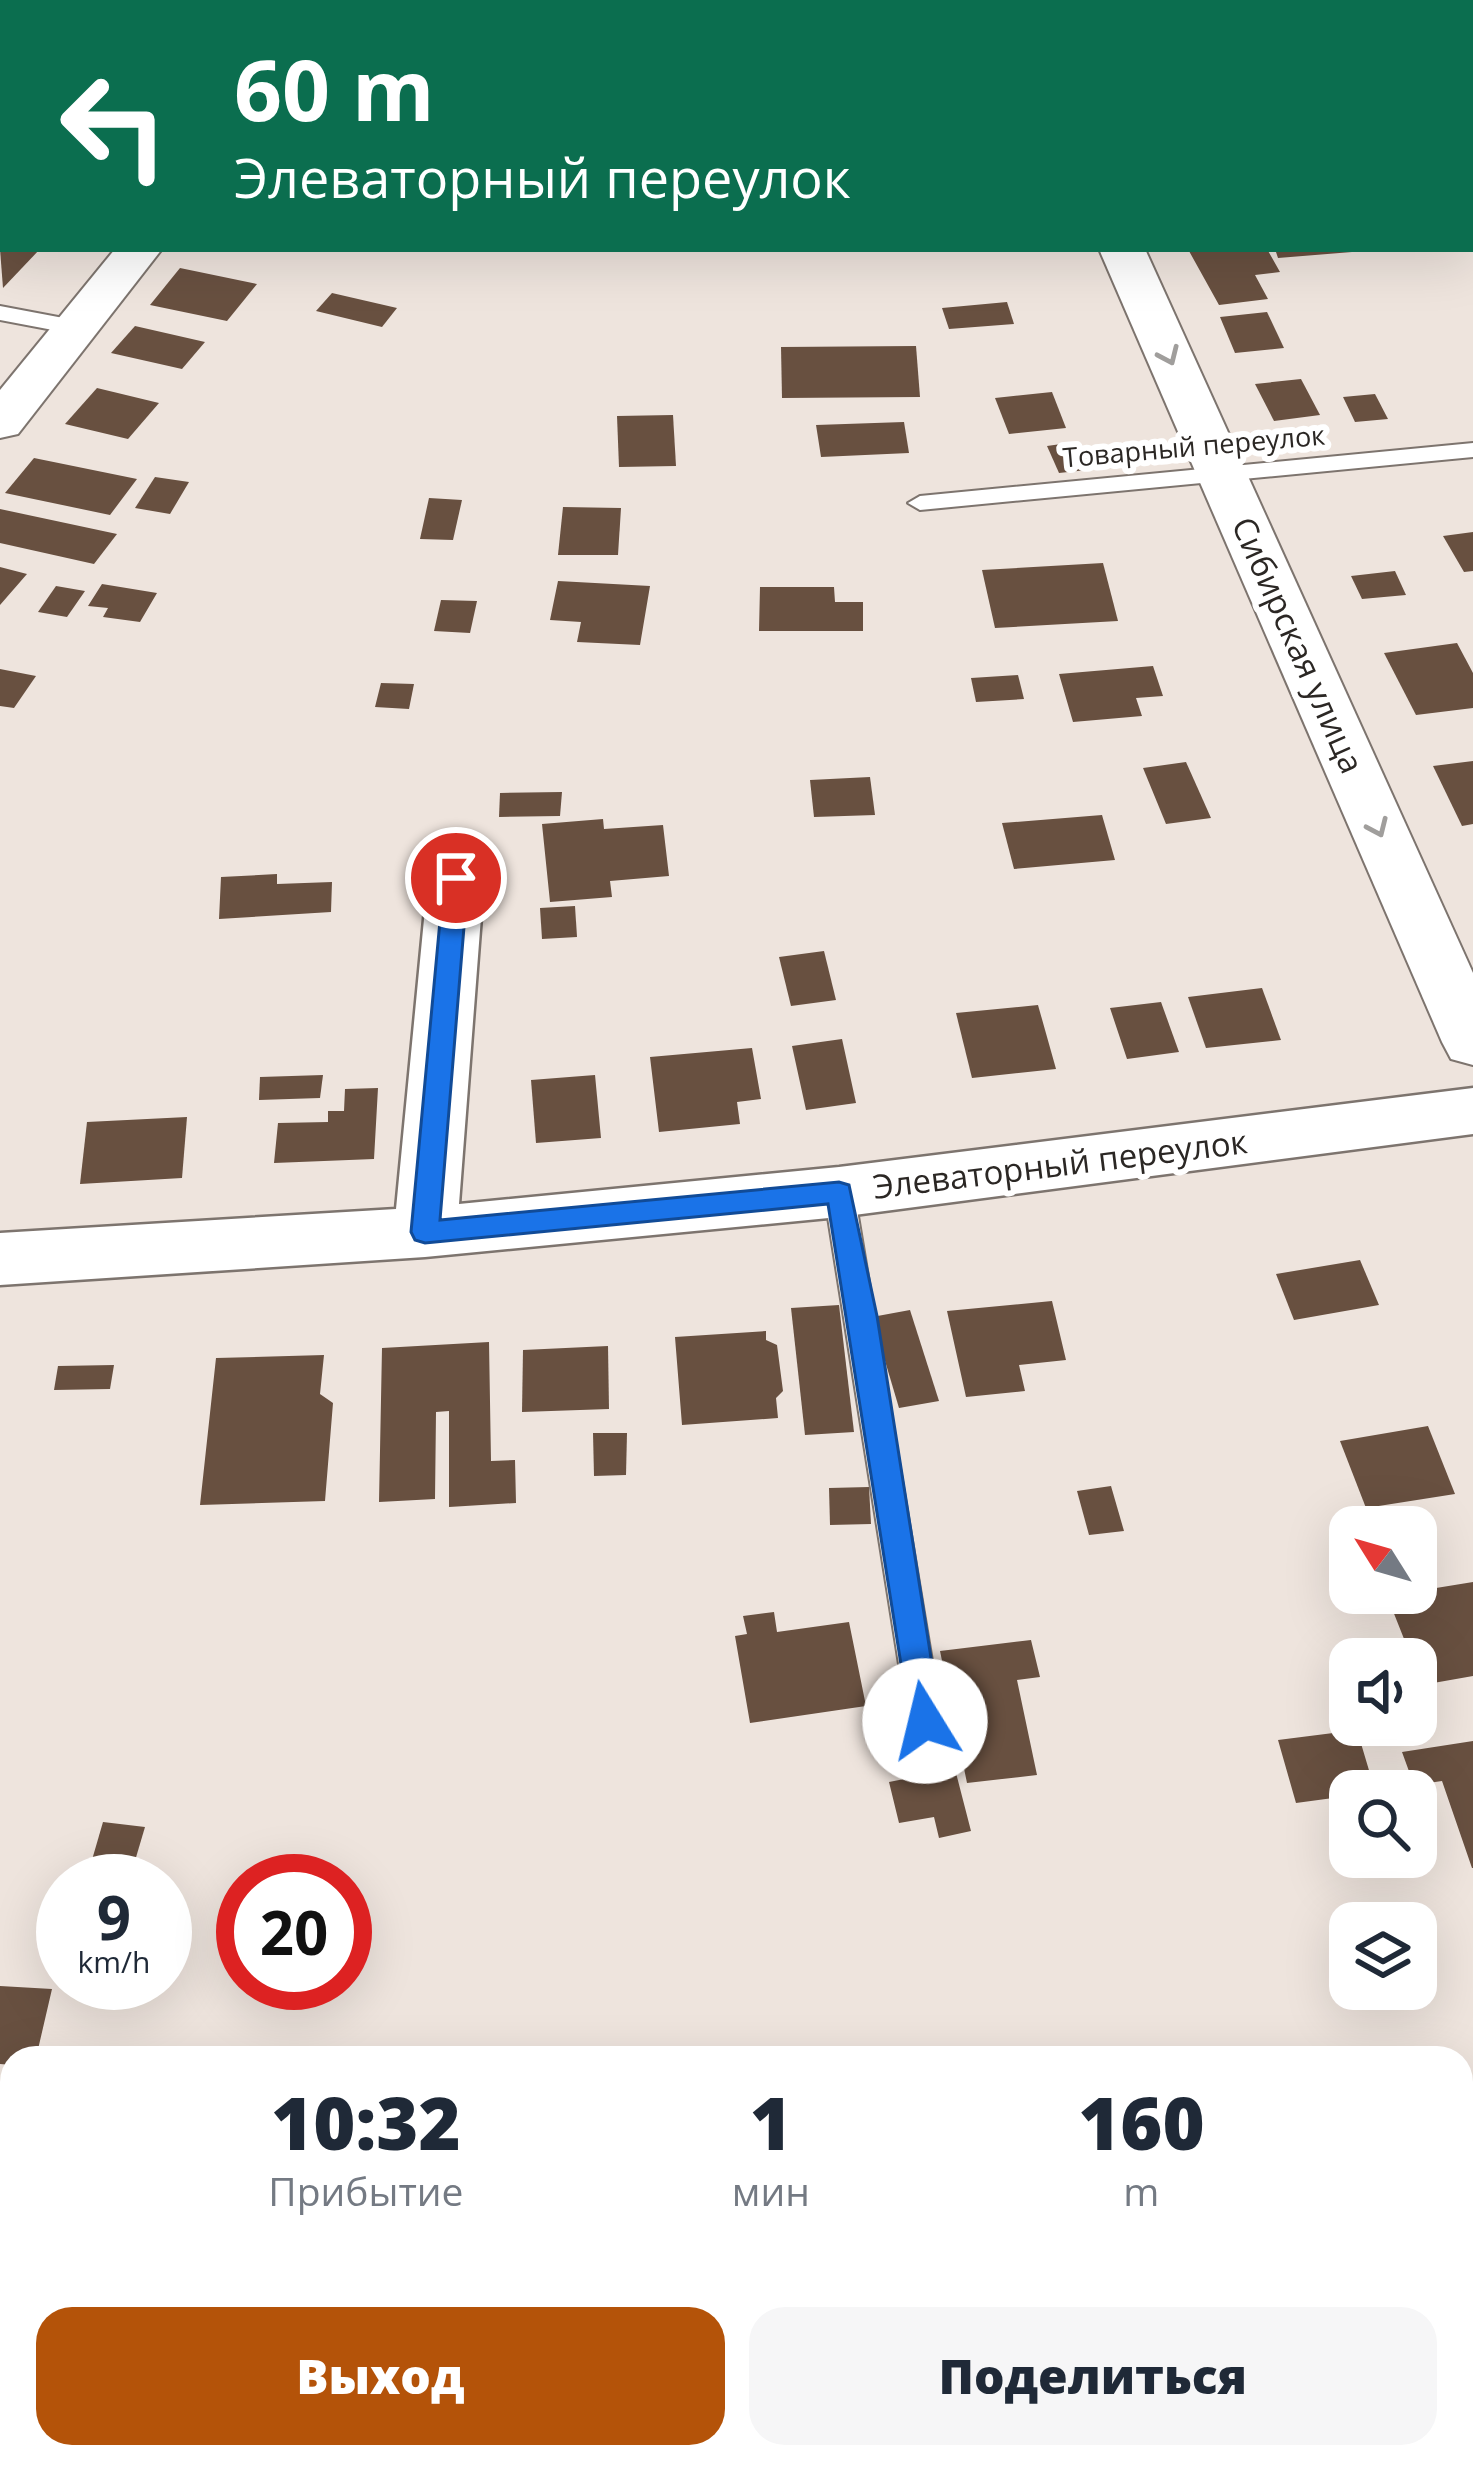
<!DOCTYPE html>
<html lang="ru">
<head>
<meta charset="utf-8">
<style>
  :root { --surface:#fff; --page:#f6f6f7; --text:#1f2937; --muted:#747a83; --accent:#b45309 }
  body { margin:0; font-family:"Open Sans",sans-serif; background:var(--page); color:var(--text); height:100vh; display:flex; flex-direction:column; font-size:45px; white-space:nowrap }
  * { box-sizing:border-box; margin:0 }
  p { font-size:39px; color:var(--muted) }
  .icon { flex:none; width:66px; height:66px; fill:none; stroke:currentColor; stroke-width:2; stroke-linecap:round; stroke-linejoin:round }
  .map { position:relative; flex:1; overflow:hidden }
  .panel { position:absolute; left:0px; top:2046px; width:1473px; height:423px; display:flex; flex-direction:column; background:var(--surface); border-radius:36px 36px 0 0; box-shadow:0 12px 48px #0002 }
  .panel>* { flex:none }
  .hud { position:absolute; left:0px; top:0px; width:1473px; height:252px; box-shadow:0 12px 48px #0002; background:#0b6e4f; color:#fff; overflow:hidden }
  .needle { width:78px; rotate:307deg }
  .buttons { position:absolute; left:1329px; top:1506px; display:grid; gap:24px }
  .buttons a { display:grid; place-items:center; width:108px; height:108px; border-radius:24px; background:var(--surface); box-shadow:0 12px 48px #0002; font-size:60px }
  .speed { position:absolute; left:36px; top:1854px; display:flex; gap:24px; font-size:60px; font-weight:700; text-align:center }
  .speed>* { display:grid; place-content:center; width:156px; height:156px; border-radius:50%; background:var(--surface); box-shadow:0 12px 48px #0002; line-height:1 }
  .speed small { font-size:30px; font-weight:400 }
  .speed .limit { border:18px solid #d22; background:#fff; color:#111 }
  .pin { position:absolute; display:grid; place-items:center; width:102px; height:102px; color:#fff; margin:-51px; border:6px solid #fff; border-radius:50%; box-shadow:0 3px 12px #0007 }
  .me { position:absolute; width:132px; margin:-66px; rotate:351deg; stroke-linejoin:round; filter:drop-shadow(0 0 9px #0008) }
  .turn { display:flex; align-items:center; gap:42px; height:252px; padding:0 36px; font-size:54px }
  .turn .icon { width:156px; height:156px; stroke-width:2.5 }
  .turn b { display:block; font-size:84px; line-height:102px }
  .eta { display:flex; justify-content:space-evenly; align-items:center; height:204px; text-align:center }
  .eta b { font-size:72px; font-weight:800; line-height:84px }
  .action { display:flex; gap:24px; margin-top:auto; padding:24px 36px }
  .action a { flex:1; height:138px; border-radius:36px; background:var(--accent); color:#fff; font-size:48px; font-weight:800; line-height:138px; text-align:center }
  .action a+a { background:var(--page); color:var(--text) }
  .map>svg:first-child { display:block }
  .building { fill:#685040 }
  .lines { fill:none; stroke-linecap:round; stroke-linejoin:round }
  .service-casing { stroke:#7d746e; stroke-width:4 }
  .minor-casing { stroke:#7d746e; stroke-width:5 }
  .tertiary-casing { stroke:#7d746e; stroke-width:4 }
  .service { fill:#fff; fill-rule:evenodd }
  .minor { fill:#fff; fill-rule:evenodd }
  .tertiary { fill:#fff; fill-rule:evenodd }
  .oneway { stroke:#a09e9c }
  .route { fill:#1a73e8; stroke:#114b97; stroke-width:3 }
  .labels { text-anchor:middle; stroke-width:12; stroke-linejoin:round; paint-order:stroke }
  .far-street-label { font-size:27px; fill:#2b2724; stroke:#fff }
  .street-label { font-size:33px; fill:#2b2724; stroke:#fff }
</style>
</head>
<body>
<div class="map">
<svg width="1473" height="2468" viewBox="0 0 1473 2468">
  <rect width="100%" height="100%" fill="#eee4dd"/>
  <g class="building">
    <polygon points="0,249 40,249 3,288"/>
    <polygon points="1267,249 1280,272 1255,275 1268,299 1219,305 1189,251"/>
    <polygon points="1275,249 1352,249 1352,252 1278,258"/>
    <polygon points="180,268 257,284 227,321 150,305"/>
    <polygon points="332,293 397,308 382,327 316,311"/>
    <polygon points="1007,302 1014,324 949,329 942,308"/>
    <polygon points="1267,312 1284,348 1235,353 1220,317"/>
    <polygon points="135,326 205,342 182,369 111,353"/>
    <polygon points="916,346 920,397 782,398 781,347"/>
    <polygon points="1301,379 1320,415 1274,421 1255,384"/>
    <polygon points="97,388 159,403 128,439 65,424"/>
    <polygon points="1052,392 1066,428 1009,434 995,398"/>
    <polygon points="1375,394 1388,419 1355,422 1343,397"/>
    <polygon points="673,415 676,466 619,467 617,416"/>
    <polygon points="904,422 909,453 821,457 816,425"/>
    <polygon points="1075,442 1087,470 1059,473 1047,446"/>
    <polygon points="34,458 137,479 110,515 5,493"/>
    <polygon points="155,477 189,482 170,514 135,508"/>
    <polygon points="429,498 462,500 453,540 420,539"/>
    <polygon points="563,507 621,508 618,555 558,555"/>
    <polygon points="0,509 117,534 94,564 0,543"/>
    <polygon points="1473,532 1473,571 1464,572 1443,536"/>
    <polygon points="1103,563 1118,621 995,628 982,570"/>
    <polygon points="0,567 27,574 0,605"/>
    <polygon points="1395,571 1406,595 1362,599 1351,576"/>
    <polygon points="558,581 650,586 640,645 577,642 581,622 550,620"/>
    <polygon points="102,584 157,593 140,622 103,617 108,608 88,606"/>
    <polygon points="56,586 85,591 67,617 38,612"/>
    <polygon points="760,587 834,587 835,602 863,602 863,631 759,631"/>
    <polygon points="441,600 477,601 470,633 434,631"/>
    <polygon points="1457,643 1473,673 1473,708 1416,715 1384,653"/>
    <polygon points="1153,666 1163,696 1136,698 1142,716 1073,722 1059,674"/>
    <polygon points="0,669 36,676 14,708 0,706"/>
    <polygon points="1018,675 1024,699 976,702 971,678"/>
    <polygon points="381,683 414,684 409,709 375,707"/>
    <polygon points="1473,761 1473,824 1462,826 1433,766"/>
    <polygon points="1186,762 1211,818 1166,824 1143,768"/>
    <polygon points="870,777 875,815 814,817 810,780"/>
    <polygon points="562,792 560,816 499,817 500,793"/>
    <polygon points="1102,815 1115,860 1014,869 1002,823"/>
    <polygon points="603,819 604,829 663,825 669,876 610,881 612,897 550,902 542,824"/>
    <polygon points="277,874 277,884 332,882 331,912 219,919 221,877"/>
    <polygon points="575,906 577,937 542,939 540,908"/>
    <polygon points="824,951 836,1000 791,1006 779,957"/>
    <polygon points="1262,988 1281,1040 1206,1048 1188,997"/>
    <polygon points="1161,1002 1179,1052 1127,1059 1110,1008"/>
    <polygon points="1038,1005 1056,1069 972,1078 956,1013"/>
    <polygon points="842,1039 856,1103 806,1110 792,1046"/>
    <polygon points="752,1048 761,1099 737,1102 740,1124 659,1132 650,1057"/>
    <polygon points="323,1075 320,1098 259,1100 260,1077"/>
    <polygon points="595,1075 601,1138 536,1143 531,1080"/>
    <polygon points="378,1088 374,1159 274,1163 278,1123 328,1122 328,1111 344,1111 345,1089"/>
    <polygon points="187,1117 182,1178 80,1184 87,1122"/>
    <polygon points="1360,1260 1379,1305 1294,1320 1276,1274"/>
    <polygon points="1052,1301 1066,1360 1019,1365 1025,1391 966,1397 947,1311"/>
    <polygon points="839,1305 854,1432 805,1435 791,1308"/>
    <polygon points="910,1310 939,1401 899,1408 872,1317"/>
    <polygon points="766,1331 766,1340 777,1345 783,1391 776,1398 778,1418 682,1425 675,1337"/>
    <polygon points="489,1342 491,1461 515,1460 516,1503 449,1507 449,1411 436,1412 435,1499 379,1502 382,1348"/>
    <polygon points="608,1346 609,1409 522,1412 523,1350"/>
    <polygon points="324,1355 320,1394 333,1403 325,1501 200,1505 216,1358"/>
    <polygon points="114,1365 110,1389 54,1390 58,1366"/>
    <polygon points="1428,1426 1455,1494 1366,1508 1340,1441"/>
    <polygon points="593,1433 627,1433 626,1475 594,1476"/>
    <polygon points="1111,1486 1124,1531 1089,1535 1077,1491"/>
    <polygon points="869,1487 871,1524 830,1525 829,1488"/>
    <polygon points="1473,1582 1473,1676 1422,1685 1416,1659 1412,1659 1387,1596"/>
    <polygon points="774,1612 777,1632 849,1622 866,1706 750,1723 735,1636 747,1634 743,1616"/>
    <polygon points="1031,1640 1040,1677 1017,1680 1037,1775 967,1783 940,1651"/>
    <polygon points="1357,1730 1371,1777 1344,1780 1348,1796 1296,1803 1278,1740"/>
    <polygon points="1473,1741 1473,1868 1472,1868 1442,1781 1414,1785 1402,1752"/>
    <polygon points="955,1769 971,1831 939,1838 934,1817 899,1823 889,1782"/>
    <polygon points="103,1822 145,1827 129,1881 87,1877"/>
    <polygon points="0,1986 52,1989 36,2058 12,2058 12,2065 0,2064"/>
    <rect x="311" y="2457" width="80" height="11"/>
    <polygon points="520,2457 623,2457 624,2468 521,2468"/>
    <polygon points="641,2457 720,2457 721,2468 642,2468"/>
  </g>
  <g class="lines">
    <g class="service-casing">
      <g id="service">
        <polygon points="1473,21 1473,33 1470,34 1470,22"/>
        <polygon points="0,306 74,320 85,327 74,334 0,320"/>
        <polygon points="1473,443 1473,457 920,510 908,503 920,496"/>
        <polygon points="839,1180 849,1184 854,1192 942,1721 937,1732 925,1737 913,1732 908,1721 824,1192 829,1184"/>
      </g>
    </g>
    <g class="minor-casing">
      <polygon id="minor" points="456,858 476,864 484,878 459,1204 839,1167 1473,1088 1473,1134 839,1217 425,1257 0,1285 0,1233 396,1209 428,878 436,864"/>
    </g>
    <g class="tertiary-casing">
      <g id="tertiary">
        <polygon points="994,0 1036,0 1037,3 995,3"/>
        <polygon points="115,249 162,249 18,434 0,438 0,390"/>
        <polygon points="1099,249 1145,249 1473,973 1473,1065 1451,1059 1442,1042"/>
      </g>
    </g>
    <use href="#service" class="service"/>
    <use href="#minor" class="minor"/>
    <use href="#tertiary" class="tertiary"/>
  </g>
  <defs><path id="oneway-chevron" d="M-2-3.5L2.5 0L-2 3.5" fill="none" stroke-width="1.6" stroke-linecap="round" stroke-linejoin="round" transform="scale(3)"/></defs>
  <g class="oneway">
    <use href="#oneway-chevron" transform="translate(1169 356) rotate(66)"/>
    <use href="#oneway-chevron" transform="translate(1378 828) rotate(66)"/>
  </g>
  <polygon class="route" points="456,869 468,878 440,1220 839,1182 849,1185 877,1316 941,1721 936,1731 925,1735 914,1731 910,1721 828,1204 425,1243 415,1240 411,1232 444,878"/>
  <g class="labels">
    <g class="far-street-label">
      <text transform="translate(1194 447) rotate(-5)" y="9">Товарный переулок</text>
    </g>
    <g class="street-label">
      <text transform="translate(1298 645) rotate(66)" y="12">Сибирская улица</text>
      <text transform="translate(1060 1164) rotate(-7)" y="12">Элеваторный переулок</text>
    </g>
  </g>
</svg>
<div class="buttons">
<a><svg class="needle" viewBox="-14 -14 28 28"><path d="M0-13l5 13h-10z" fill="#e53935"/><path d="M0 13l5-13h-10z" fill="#747a83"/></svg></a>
<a><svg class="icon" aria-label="sound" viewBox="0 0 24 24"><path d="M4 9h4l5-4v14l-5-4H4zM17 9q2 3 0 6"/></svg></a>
<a><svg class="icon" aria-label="search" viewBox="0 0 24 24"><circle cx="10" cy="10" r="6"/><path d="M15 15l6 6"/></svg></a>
<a><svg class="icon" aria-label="layers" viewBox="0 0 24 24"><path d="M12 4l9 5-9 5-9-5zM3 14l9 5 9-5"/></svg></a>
</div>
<div class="speed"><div>9<small>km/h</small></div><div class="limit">20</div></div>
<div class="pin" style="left:456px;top:878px;background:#d93025"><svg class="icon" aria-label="arrive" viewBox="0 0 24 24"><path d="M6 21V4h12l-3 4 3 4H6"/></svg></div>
<svg class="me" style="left:925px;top:1721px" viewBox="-20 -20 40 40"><circle r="19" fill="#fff"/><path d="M0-13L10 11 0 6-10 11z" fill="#1a73e8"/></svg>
<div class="hud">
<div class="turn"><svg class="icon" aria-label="left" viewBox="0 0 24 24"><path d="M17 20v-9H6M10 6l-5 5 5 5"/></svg><div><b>60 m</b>Элеваторный переулок</div></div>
</div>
<section class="panel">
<div class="eta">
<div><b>10:32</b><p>Прибытие</p></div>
<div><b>1</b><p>мин</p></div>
<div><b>160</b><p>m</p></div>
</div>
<div class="action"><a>Выход</a><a>Поделиться</a></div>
</section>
</div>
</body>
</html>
